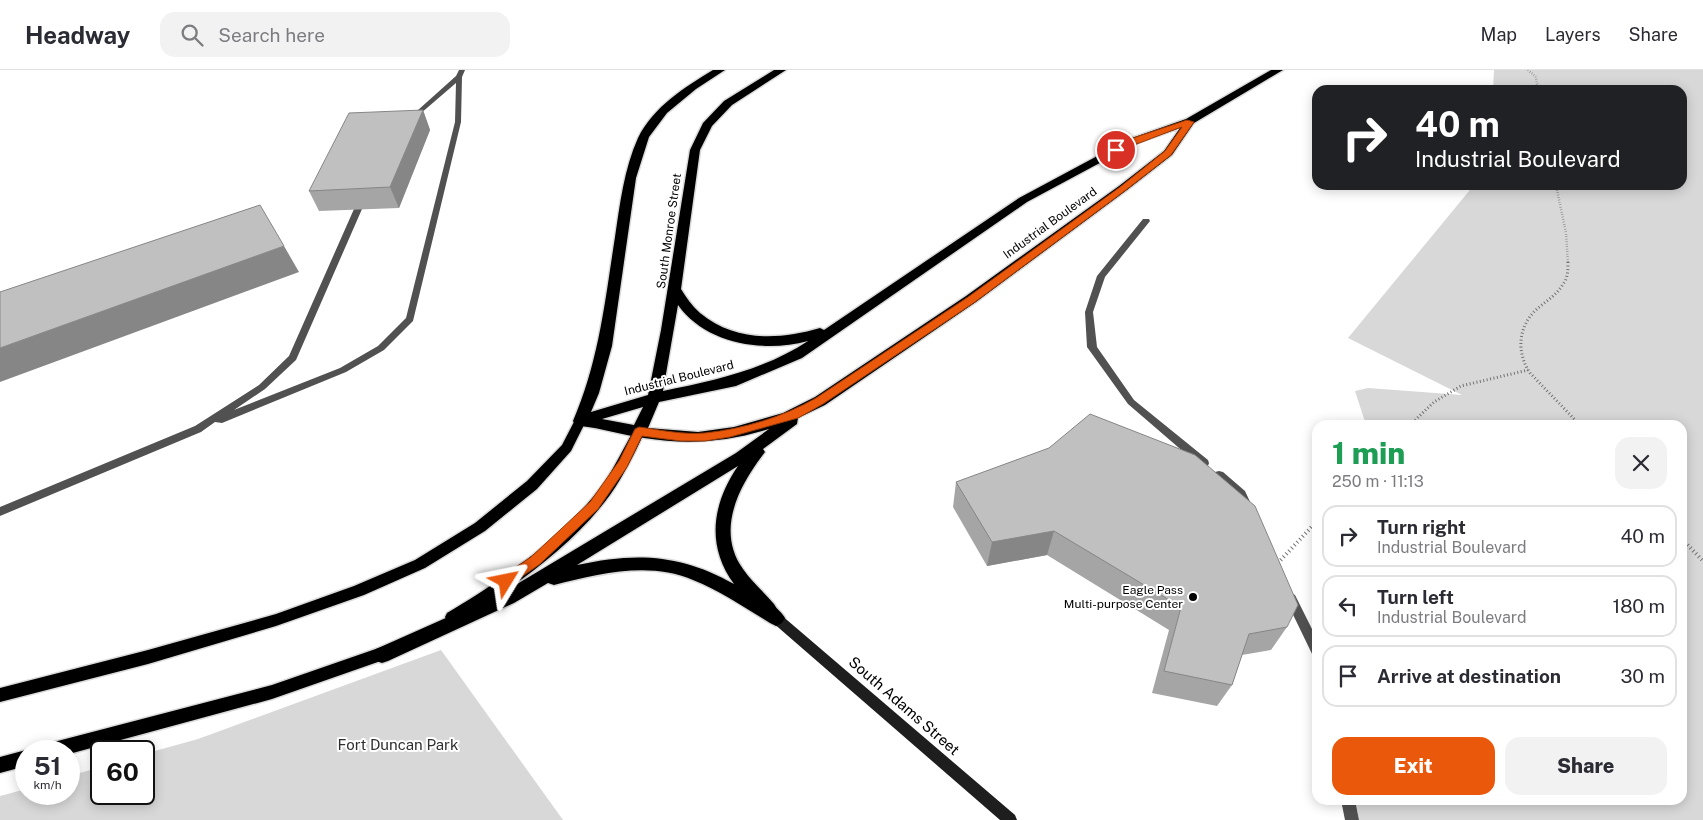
<!DOCTYPE html>
<html lang="en">
<head>
<meta charset="utf-8">
<style>
  :root { --surface:#fff; --page:#f2f2f3; --text:#2b2b33; --muted:#7c7c81; --line:#e1e1e2; --accent:#ea580c }
  body { margin:0; font-family:"Public Sans",sans-serif; background:var(--page); color:var(--text); height:100vh; display:flex; flex-direction:column; font-size:19px; white-space:nowrap }
  * { box-sizing:border-box; margin:0 }
  p { font-size:16px; color:var(--muted) }
  .icon { flex:none; width:28px; height:28px; fill:none; stroke:currentColor; stroke-width:2; stroke-linecap:round; stroke-linejoin:round }
  .map { position:relative; flex:1; overflow:hidden }
  .side { position:absolute; left:1312px; top:350px; width:375px; height:385px; display:flex; flex-direction:column; background:var(--surface); border-radius:15px; box-shadow:0 2px 12px #0003 }
  .side>* { flex:none }
  .guide { position:absolute; left:1312px; top:15px; width:375px; height:105px; border-radius:15px; box-shadow:0 2px 12px #0003; background:#202124; color:#fff; overflow:hidden }
  .speed { position:absolute; left:15px; top:670px; display:flex; gap:10px; font-size:25px; font-weight:700; text-align:center }
  .speed>* { display:grid; place-content:center; width:65px; height:65px; border-radius:50%; background:var(--surface); box-shadow:0 2px 12px #0003; line-height:1 }
  .speed small { font-size:12px; font-weight:400 }
  .speed .limit { border:2px solid #111; border-radius:8px; background:#fff; color:#111 }
  .pin { position:absolute; display:grid; place-items:center; width:42px; height:42px; color:#fff; margin:-21px; border:2px solid #fff; border-radius:50%; box-shadow:0 1px 5px #0007 }
  .me { position:absolute; width:55px; margin:-28px; rotate:55deg; stroke-linejoin:round; filter:drop-shadow(0 0 4px #0008) }
  .turn { display:flex; align-items:center; gap:18px; height:105px; padding:0 20px; font-size:22px }
  .turn .icon { width:65px; height:65px; stroke-width:2.5 }
  .turn b { display:block; font-size:35px; line-height:42px }
  .round { display:grid; place-items:center; flex:none; width:52px; height:52px; border-radius:15px; background:var(--page) }
  .head { display:flex; align-items:center; justify-content:space-between; height:85px; padding:0 20px }
  h1 { font-size:30px; font-weight:800; line-height:38px; color:#1e9e55 }
  .action { display:flex; gap:10px; margin-top:auto; padding:10px 20px }
  .action a { flex:1; height:58px; border-radius:15px; background:var(--accent); color:#fff; font-size:20px; font-weight:800; line-height:58px; text-align:center }
  .action a+a { background:var(--page); color:var(--text) }
  ul { padding:0; list-style:none }
  li { display:flex; align-items:center; gap:15px; height:62px; margin:0 10px 8px; padding:0 10px; border:2px solid var(--line); border-radius:15px }
  li div { flex:1 }
  li b { display:block; font-size:19px }
  li em { font-style:normal }
  header { display:flex; align-items:center; gap:30px; box-sizing:border-box; height:70px; padding:0 25px; background:var(--surface); border-bottom:1px solid var(--line) }
  header strong { font-size:24px }
  nav { display:flex; gap:28px; margin-inline-start:auto; font-size:18px }
  .search { width:350px; height:45px; background:var(--page); display:flex; align-items:center; gap:12px; box-sizing:border-box; padding:0 18px; border-radius:15px; color:var(--muted); font-size:19px }
  .map>svg:first-child { display:block }
  .green { fill:#d8d8d8 }
  .lines { fill:none; stroke-linecap:round; stroke-linejoin:round }
  .primary-casing { stroke:#dbdbdb; stroke-width:3 }
  .highway-casing { stroke:#dbdbdb; stroke-width:3 }
  .path-far2 { stroke:#737373; stroke-width:2.5; stroke-dasharray:0.5 2; stroke-linecap:butt }
  .path-far1 { stroke:#737373; stroke-width:3; stroke-dasharray:1 2.5; stroke-linecap:butt }
  .path { stroke:#737373; stroke-width:4; stroke-dasharray:1 3; stroke-linecap:butt }
  .lane { fill:#515151; fill-rule:evenodd }
  .secondary { fill:#1e1e1e; fill-rule:evenodd }
  .primary { fill:#000; fill-rule:evenodd }
  .highway { fill:#000; fill-rule:evenodd }
  .wall { fill:#a5a5a5 }
  .shaded-wall { fill:#868686 }
  .building { fill:#c0c0c0; stroke:#868686 }
  .route { fill:#ea580c; stroke:#983908 }
  .poi-dot { fill:#000; stroke:#fff; stroke-width:2 }
  .labels { text-anchor:middle; stroke-width:4; stroke-linejoin:round; paint-order:stroke }
  .street-label { font-size:12px; fill:#000; stroke:#fff }
  .poi-label { font-size:12px; fill:#000; stroke:#fff; text-anchor:end }
  .near-street-label { font-size:15px; fill:#000; stroke:#fff }
  .near-park-label { font-size:15px; fill:#2f2f2f; stroke:#fff }
</style>
</head>
<body>
<header>
<strong>Headway</strong>
<div class="search"><svg class="icon" aria-label="search" viewBox="0 0 24 24"><circle cx="10" cy="10" r="6"/><path d="M15 15l6 6"/></svg>Search here</div>
<nav><a>Map</a><a>Layers</a><a>Share</a></nav>
</header>
<div class="map">
<svg width="1703" height="750" viewBox="0 0 1703 750">
  <rect width="100%" height="100%" fill="#fff"/>
  <g class="green">
    <polygon points="1494,0 1703,0 1703,750 1359,750 1355,730 1682,730 1682,355 1366,355 1355,321 1368,318 1462,325 1348,268 1474,115 1682,115 1682,20 1493,20"/>
    <polygon points="441,580 563,750 0,750 0,726 26,719 26,724 69,724 69,706 101,697 101,724 144,724 144,684 198,669"/>
  </g>
  <g class="lines">
    <g class="primary-casing">
      <g id="primary">
        <polygon points="580,346 584,348 586,351 571,381 537,419 485,461 425,498 364,525 276,556 148,594 0,632 0,618 148,580 276,544 354,516 415,490 475,453 527,411 562,375 576,348"/>
        <path d="M639,356L643,358L645,361C635,383 624,405 610,425C573,476 511,520 457,551L452,553L447,551L445,547L447,543C500,512 567,465 603,414C615,397 624,377 635,358Z"/>
        <polygon points="390,574 395,576 397,581 395,586 272,629 69,684 69,681 42,681 44,675 50,673 272,615"/>
        <polygon points="26,680 29,681 26,681 26,696 0,703 0,687"/>
      </g>
    </g>
    <g class="highway-casing">
      <path id="highway" d="M713,0H725L696,19L667,43L649,67L636,108L612,276L599,323L591,342L648,325L661,260L690,80L703,53L724,31L774,0H786L732,35L712,56L700,80L681,219C686,227 692,236 700,243C735,272 779,270 820,258L824,260L1019,128L1129,69L1186,49L1271,0H1283L1194,53L1172,85L1127,120L976,232L825,335L798,348L797,354L763,379L765,382L762,386C738,418 716,461 743,499C752,512 764,522 774,534C777,540 782,542 785,548L782,553L776,556L770,553C745,538 721,521 693,510C649,491 598,504 554,515L548,513L514,533L388,591L382,593L376,591L373,585L376,579L502,523L736,383L769,359C727,372 688,375 644,368C623,365 601,358 580,356L575,355L573,351C599,291 605,231 615,167C620,134 624,99 638,68C653,37 685,17 713,0ZM1180,58L1164,81L1119,116L966,226L815,327L783,343L734,357L698,362L648,358L659,332L736,316L802,288L1027,132L1137,73ZM678,235C706,274 763,283 808,271C764,300 713,311 663,321ZM643,337L634,355L602,349ZM738,396C712,434 706,476 734,514C681,484 636,482 577,495Z"/>
    </g>
    <g class="path-far2">
      <polyline points="1528,0 1536,7 1538,20"/>
      <polyline points="1556,115 1566,163 1568,193"/>
    </g>
    <g class="path-far1">
      <path d="M1568,192C1568,200 1568,208 1563,214C1557,225 1546,231 1537,239C1518,256 1516,282 1530,303L1580,355"/>
      <polyline points="1410,355 1434,332 1461,316 1528,300"/>
    </g>
    <g class="path">
      <polyline points="1682,469 1703,491"/>
      <polyline points="1278,493 1318,450"/>
    </g>
    <g class="lane">
      <polygon points="459,0 465,0 462,7 461,52 413,251 384,280 346,302 222,353 215,352 201,362 0,446 0,437 195,356 259,315 289,286 354,139 358,137 362,139 296,290 265,319 234,340 340,298 378,276 406,248 455,52 456,13 413,50 408,49 456,6"/>
      <polygon points="1143,149 1149,149 1150,151 1105,207 1093,242 1097,277 1134,330 1208,390 1209,393 1208,396 1200,396 1128,334 1087,277 1085,242 1097,206"/>
      <polygon points="1219,401 1223,402 1245,421 1252,436 1251,439 1243,439 1237,427 1215,408 1214,405 1215,402"/>
      <polygon points="1291,523 1295,525 1318,571 1318,589 1314,588 1285,528 1287,525"/>
      <polygon points="1341,730 1355,730 1359,750 1345,750"/>
    </g>
    <polygon class="secondary" points="776,543 780,544 1015,745 1017,750 1000,750 772,552 770,548 772,544"/>
    <use href="#primary" class="primary"/>
    <use href="#highway" class="highway"/>
  </g>
  <g class="wall">
    <polygon points="423,40 430,60 399,138 319,141 309,121"/>
    <polygon points="956,412 1287,557 1271,580 1242,585 1232,615 1217,636 1152,623 1169,560 1047,485 987,496 953,437"/>
  </g>
  <g class="shaded-wall">
    <polygon points="423,40 430,60 399,138 390,117"/>
    <polygon points="284,176 299,202 0,312 0,278"/>
    <polygon points="1054,461 1047,485 987,496 992,472"/>
  </g>
  <g class="building">
    <polygon points="423,40 390,117 309,121 349,43"/>
    <polygon points="260,135 284,176 0,278 0,222"/>
    <polygon points="1090,344 1195,385 1255,436 1298,535 1287,557 1249,564 1232,615 1164,601 1181,537 1054,461 992,472 956,412 1049,378"/>
  </g>
  <path class="route" d="M1187,50L1194,52L1171,85L1126,120L975,232L823,334L798,348L730,367L705,371H681L642,366L627,397L598,439L540,494L510,515L506,516L501,515L499,511L501,507L531,487L590,432L619,391L635,359L639,357C661,360 683,365 705,363C743,359 783,347 816,328L968,227L1120,117L1165,81L1182,57C1172,60 1118,82 1113,82V78L1130,69Z"/>
  <circle class="poi-dot" cx="1193" cy="527" r="5"/>
  <g class="labels">
    <g class="street-label">
      <text transform="translate(1050 153) rotate(-36)" y="4">Industrial Boulevard</text>
      <text transform="translate(669 161) rotate(-82)" y="4">South Monroe Street</text>
      <text transform="translate(679 308) rotate(-14)" y="4">Industrial Boulevard</text>
    </g>
    <g class="poi-label">
      <text x="1183" y="524">Eagle Pass<tspan x="1183" dy="14">Multi-purpose Center</tspan></text>
    </g>
    <g class="near-street-label">
      <text transform="translate(904 636) rotate(41)" y="5">South Adams Street</text>
    </g>
    <g class="near-park-label">
      <text x="398" y="680">Fort Duncan Park</text>
    </g>
  </g>
</svg>
<div class="speed"><div>51<small>km/h</small></div><div class="limit">60</div></div>
<div class="pin" style="left:1116px;top:80px;background:#d93025"><svg class="icon" aria-label="arrive" viewBox="0 0 24 24"><path d="M6 21V4h12l-3 4 3 4H6"/></svg></div>
<svg class="me" style="left:506px;top:511px" viewBox="-20 -20 40 40"><path d="M0-17L14 15 0 8-14 15z" fill="#ea580c" stroke="#fff" stroke-width="4"/></svg>
<div class="guide">
<div class="turn"><svg class="icon" aria-label="right" viewBox="0 0 24 24"><path d="M7 20v-9h11M14 6l5 5-5 5"/></svg><div><b>40 m</b>Industrial Boulevard</div></div>
</div>
<section class="side">
<div class="head"><div><h1>1 min</h1><p>250 m · 11:13</p></div><a class="round"><svg class="icon" aria-label="close" viewBox="0 0 24 24"><path d="M6 6l12 12M18 6L6 18"/></svg></a></div>
<ul>
<li><svg class="icon" aria-label="right" viewBox="0 0 24 24"><path d="M7 20v-9h11M14 6l5 5-5 5"/></svg><div><b>Turn right</b><p>Industrial Boulevard</p></div><em>40 m</em></li>
<li><svg class="icon" aria-label="left" viewBox="0 0 24 24"><path d="M17 20v-9H6M10 6l-5 5 5 5"/></svg><div><b>Turn left</b><p>Industrial Boulevard</p></div><em>180 m</em></li>
<li><svg class="icon" aria-label="arrive" viewBox="0 0 24 24"><path d="M6 21V4h12l-3 4 3 4H6"/></svg><div><b>Arrive at destination</b></div><em>30 m</em></li>
</ul>
<div class="action"><a>Exit</a><a>Share</a></div>
</section>
</div>
</body>
</html>
